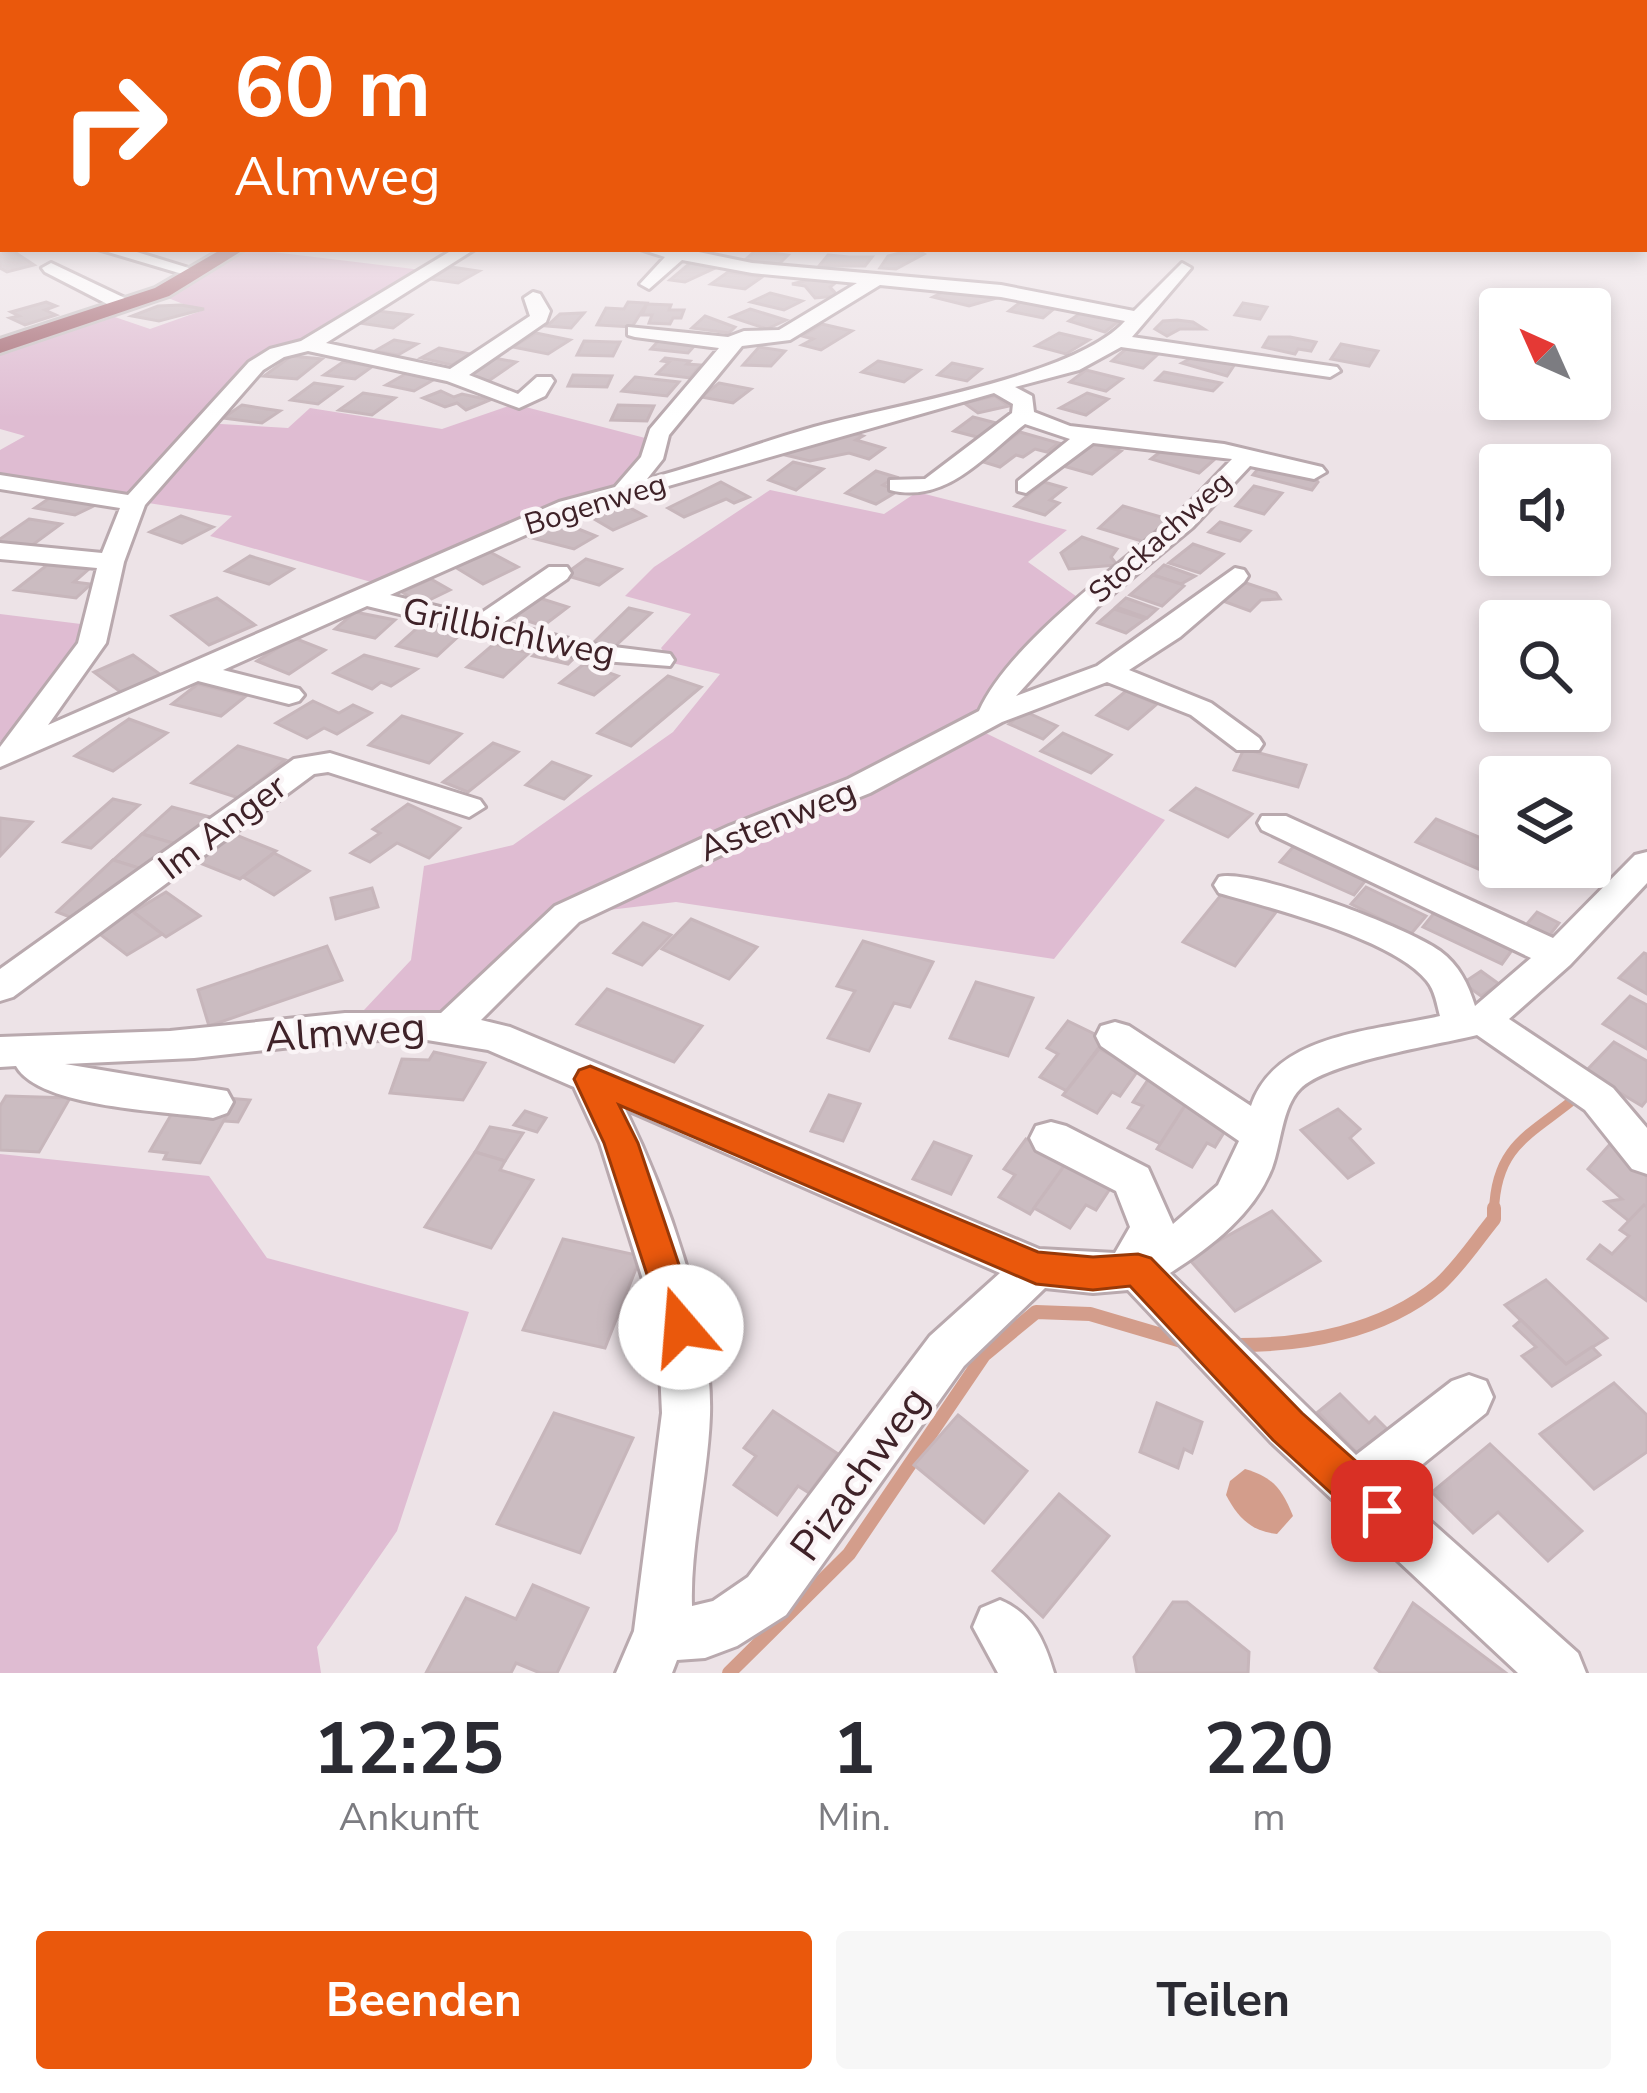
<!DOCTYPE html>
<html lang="de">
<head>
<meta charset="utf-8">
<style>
  :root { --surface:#fff; --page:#f7f7f7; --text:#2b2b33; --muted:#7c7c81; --accent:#ea580c }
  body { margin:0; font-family:"Nunito Sans",sans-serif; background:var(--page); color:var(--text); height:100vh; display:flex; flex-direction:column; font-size:45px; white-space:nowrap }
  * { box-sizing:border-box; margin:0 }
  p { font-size:39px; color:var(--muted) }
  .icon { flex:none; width:66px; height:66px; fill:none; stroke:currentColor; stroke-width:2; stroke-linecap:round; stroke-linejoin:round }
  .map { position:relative; height:1673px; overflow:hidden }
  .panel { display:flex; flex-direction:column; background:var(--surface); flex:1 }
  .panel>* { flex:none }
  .banner { position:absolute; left:0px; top:0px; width:1647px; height:252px; box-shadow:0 6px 18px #0003; background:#ea580c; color:#fff; overflow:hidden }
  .needle { width:78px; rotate:315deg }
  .tools { position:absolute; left:1479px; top:288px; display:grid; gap:24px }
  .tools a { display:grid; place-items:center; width:132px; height:132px; border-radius:12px; background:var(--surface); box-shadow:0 6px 18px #0003; font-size:60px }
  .pin { position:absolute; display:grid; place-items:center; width:102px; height:102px; color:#fff; margin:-51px; border-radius:24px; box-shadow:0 6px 18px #0006 }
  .me { position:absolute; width:132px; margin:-66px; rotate:342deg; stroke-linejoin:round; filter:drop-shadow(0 0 9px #0008) }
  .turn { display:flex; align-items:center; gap:42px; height:252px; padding:0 36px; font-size:54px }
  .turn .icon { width:156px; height:156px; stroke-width:2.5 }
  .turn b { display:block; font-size:84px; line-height:102px }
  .eta { display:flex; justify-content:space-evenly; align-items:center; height:204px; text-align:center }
  .eta b { font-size:72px; font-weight:700; line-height:84px }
  .cta { display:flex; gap:24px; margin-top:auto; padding:24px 36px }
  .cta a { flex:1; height:138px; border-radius:12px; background:var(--accent); color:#fff; font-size:48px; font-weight:700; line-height:138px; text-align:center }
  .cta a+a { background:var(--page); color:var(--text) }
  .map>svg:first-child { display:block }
  .green { fill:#dfbcd2 }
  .water { fill:#d39d8b }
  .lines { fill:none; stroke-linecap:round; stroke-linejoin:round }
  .stream-far1 { stroke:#d39d8b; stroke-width:10 }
  .stream { stroke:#d39d8b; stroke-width:14 }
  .building { fill:#cbbcc1; stroke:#c7b6bb; stroke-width:3 }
  .minor-casing { stroke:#b9a9ae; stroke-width:6 }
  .major-casing { stroke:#c9c1c3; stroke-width:6 }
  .minor { fill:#fff; fill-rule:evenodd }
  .major { fill:#a46771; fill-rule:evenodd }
  .route { fill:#ea580c; stroke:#983908; stroke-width:3 }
  .labels { text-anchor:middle; stroke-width:9; stroke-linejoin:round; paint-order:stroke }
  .far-street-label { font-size:30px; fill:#3f2228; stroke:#faf4f6 }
  .street-label { font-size:36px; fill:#3f2228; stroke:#faf4f6 }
  .near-street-label { font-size:42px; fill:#3f2228; stroke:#faf4f6 }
</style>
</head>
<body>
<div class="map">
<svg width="1647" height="1673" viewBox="0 0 1647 1673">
  <rect width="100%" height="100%" fill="#ede3e7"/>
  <g class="green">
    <polygon points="248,249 422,270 308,341 278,350 203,423 288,428 310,408 442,429 514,404 649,439 648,457 616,488 548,508 371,582 210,536 232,516 0,480 0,450 25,436 0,429 0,352 109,315 150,329 201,311 163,296"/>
    <polygon points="770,490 884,514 917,492 1067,530 1028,562 1080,599 969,725 1165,820 1054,959 676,902 550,917 443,1010 364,1010 411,960 424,866 513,845 673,732 720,674 672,663 661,648 691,614 625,596 654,567"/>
    <polygon points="0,614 89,625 80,658 9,742 0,741"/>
    <polygon points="0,1154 209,1176 267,1258 469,1312 397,1531 317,1647 321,1673 0,1673"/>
  </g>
  <path class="water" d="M1245,1469C1273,1477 1282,1489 1293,1516L1277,1534C1251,1531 1238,1518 1226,1495L1230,1481Z"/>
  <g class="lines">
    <path class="stream-far1" d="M1494,1211C1496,1143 1533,1134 1579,1095"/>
    <g class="stream">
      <path d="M1232,1345C1304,1346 1382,1332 1439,1285C1460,1266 1476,1241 1494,1219V1208"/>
      <polyline points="729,1673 849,1554 984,1355 1036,1312 1090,1314 1185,1342"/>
    </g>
  </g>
  <g class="building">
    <polygon points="915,249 924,254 896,269 880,268 888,256"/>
    <polygon points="13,251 34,265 7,272 0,268 0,254"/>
    <polygon points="755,251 788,255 778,265 744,261"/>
    <polygon points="828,255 849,257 872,257 865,266 819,266"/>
    <polygon points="690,263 715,268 685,282 670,280"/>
    <polygon points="451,267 479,271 458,283 430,279"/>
    <polygon points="728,272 762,277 745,289 711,284"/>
    <polygon points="812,279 838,281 830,287 838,296 815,298 805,286 792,284"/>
    <polygon points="949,289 972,295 1000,297 969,306 933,297"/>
    <polygon points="770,293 802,301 784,310 751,302"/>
    <polygon points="1023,300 1056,307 1043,318 1009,311"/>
    <polygon points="46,302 56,306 45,310 56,315 25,325 10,318 19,316 11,312"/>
    <polygon points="628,302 647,303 632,327 597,325 606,308 624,309"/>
    <polygon points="1243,303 1267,307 1260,319 1235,315"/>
    <polygon points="647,304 671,305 669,310 684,310 681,318 673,318 670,324 649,323 652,315 642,315"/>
    <polygon points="181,305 204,309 159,321 132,316 158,306"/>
    <polygon points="750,309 786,320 767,329 731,317"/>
    <polygon points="378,311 411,315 393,328 360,323"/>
    <polygon points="1082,312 1108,318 1119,321 1105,332 1069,321"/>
    <polygon points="584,313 571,328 547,326 560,314"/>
    <polygon points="705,316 735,327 729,333 692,328"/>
    <polygon points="1177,320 1193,322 1204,329 1180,329 1167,336 1155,329 1163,321"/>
    <polygon points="822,324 852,331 821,350 802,345 813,339 802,336"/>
    <polygon points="536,333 570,340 548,354 513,347"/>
    <polygon points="1059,333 1089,340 1066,354 1036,346"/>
    <polygon points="1269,337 1290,337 1316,342 1311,351 1298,349 1295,354 1263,347"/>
    <polygon points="660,339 697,343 688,353 651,349"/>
    <polygon points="394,340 417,344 398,355 375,351"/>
    <polygon points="584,341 615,342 620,342 613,356 577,355"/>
    <polygon points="1341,344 1378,351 1369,366 1331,359"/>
    <polygon points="759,347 785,351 771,366 743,365"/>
    <polygon points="439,348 470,354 452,365 421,358"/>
    <polygon points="1127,348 1157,355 1143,368 1112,361"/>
    <polygon points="1197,355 1218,362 1235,364 1227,376 1182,363"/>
    <polygon points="291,356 322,359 297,379 264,376"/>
    <polygon points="494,358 516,362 487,382 471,374"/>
    <polygon points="665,358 690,361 687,364 701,365 690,378 657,374 669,362 662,361"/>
    <polygon points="878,361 920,370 904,382 862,372"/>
    <polygon points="343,362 373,366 355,379 324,375"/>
    <polygon points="952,363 981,369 967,381 938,375"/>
    <polygon points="1086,370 1122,379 1106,391 1070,382"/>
    <polygon points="1164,372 1221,383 1213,391 1156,380"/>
    <polygon points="407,373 435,379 414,391 386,385"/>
    <polygon points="573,375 612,376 607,387 568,386"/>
    <polygon points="635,377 679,382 667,396 622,391"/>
    <polygon points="314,383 341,387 318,404 291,400"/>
    <polygon points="719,383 751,389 733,403 701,397"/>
    <polygon points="441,391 454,397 462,394 490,400 466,410 457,403 445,407 423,398"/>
    <polygon points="363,393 395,398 372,415 339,410"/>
    <polygon points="1087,393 1108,399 1086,415 1060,408"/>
    <polygon points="995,396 1009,406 978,413 964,403"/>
    <polygon points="242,405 280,411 262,423 223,418"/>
    <polygon points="618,405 654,406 647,421 611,420"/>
    <polygon points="973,417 1000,424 981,438 954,431"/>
    <polygon points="850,432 863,436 856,440 884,448 869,459 849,453 810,461 781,454"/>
    <polygon points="1020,432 1059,443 1047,452 1035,449 1023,457 1016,455 1000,467 980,461"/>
    <polygon points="1094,443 1121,451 1092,474 1056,464"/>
    <polygon points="1168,446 1215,459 1199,473 1151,459"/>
    <polygon points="793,462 823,469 796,490 769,480"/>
    <polygon points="1262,464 1311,473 1318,482 1312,490 1253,475"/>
    <polygon points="876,471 896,477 883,485 898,491 876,504 846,493"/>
    <polygon points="721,482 749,497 734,503 726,499 684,517 668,508"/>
    <polygon points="1044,482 1065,488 1050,500 1059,503 1045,515 1015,506"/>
    <polygon points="1254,486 1282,493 1264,514 1236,506"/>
    <polygon points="57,493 104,501 75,515 35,508"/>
    <polygon points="621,503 645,516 613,530 589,516"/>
    <polygon points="1123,506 1168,519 1145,542 1099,528"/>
    <polygon points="181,516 213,527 182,543 150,532"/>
    <polygon points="29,519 61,524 27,549 0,545 0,539"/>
    <polygon points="561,522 596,536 574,549 532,538"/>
    <polygon points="1220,522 1250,531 1240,541 1209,532"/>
    <polygon points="1082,537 1117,549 1111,557 1117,565 1069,569 1061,553"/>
    <polygon points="1193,544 1223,554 1200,573 1169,563"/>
    <polygon points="490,552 518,567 483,584 455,567"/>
    <polygon points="250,556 293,569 269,584 226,571"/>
    <polygon points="586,559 621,569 599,585 564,575"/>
    <polygon points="47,565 89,569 74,582 91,584 76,598 15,590"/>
    <polygon points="1164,565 1195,576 1181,584 1153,575"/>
    <polygon points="1153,575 1181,584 1184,586 1162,606 1130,595"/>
    <polygon points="431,579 450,590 421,604 402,592"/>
    <polygon points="1240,581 1276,593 1280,599 1261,600 1250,611 1220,600"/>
    <polygon points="533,596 568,607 543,626 507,614"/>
    <polygon points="217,598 255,625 209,645 172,616"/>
    <polygon points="1126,598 1157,609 1147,618 1116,607"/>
    <polygon points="629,608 651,613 612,649 589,647"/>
    <polygon points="1114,609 1145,619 1126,633 1098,623"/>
    <polygon points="355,612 395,620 375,638 335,629"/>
    <polygon points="423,623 463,632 437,656 397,646"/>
    <polygon points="294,638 325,650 289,674 257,661"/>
    <polygon points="494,644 529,653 503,677 467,667"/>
    <polygon points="543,647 577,655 568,664 533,656"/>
    <polygon points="133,655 161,675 122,693 94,672"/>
    <polygon points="364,655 417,669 391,686 381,682 372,689 334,673"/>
    <polygon points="584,664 618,676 594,695 560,683"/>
    <polygon points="668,676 701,687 631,746 598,733"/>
    <polygon points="198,684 246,696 221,716 172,704"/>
    <polygon points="1126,691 1157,704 1128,729 1097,715"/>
    <polygon points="313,701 339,713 353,705 371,713 337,734 324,728 307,738 276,723"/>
    <polygon points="1024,711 1057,726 1043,739 1009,724"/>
    <polygon points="402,716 461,734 429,763 369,745"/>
    <polygon points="129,719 167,733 113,771 75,756"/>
    <polygon points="1063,733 1111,755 1091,773 1041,751"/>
    <polygon points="493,743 518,752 468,792 443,782"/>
    <polygon points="238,746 285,760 239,798 192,783"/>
    <polygon points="1244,749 1306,765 1298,787 1234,770"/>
    <polygon points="552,762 590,776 564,799 526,785"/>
    <polygon points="1196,788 1252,814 1228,837 1171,810"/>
    <polygon points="113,799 139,805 91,848 64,842"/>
    <polygon points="408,804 460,828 429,858 397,843 370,862 351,853 380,833 373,829"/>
    <polygon points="172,807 210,817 176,844 142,834"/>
    <polygon points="0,818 32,822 0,856"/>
    <polygon points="1436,819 1500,846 1500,865 1492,875 1416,842"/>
    <polygon points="231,833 276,851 240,879 195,861"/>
    <polygon points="142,834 176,844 142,869 113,860"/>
    <polygon points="1300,839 1373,871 1354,895 1280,862"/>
    <polygon points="274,853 309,871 274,895 243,877"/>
    <polygon points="113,860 142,869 75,919 57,912"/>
    <polygon points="1366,887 1426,916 1411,934 1351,904"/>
    <polygon points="372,888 378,907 336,919 331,898"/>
    <polygon points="1225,890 1276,912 1235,966 1183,942"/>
    <polygon points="166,892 200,916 166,937 133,912"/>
    <polygon points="1442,903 1520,939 1502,964 1423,927"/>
    <polygon points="128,908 162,934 127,955 93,929"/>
    <polygon points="1537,912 1559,923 1549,936 1526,925"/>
    <polygon points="691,919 757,947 729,979 662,949"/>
    <polygon points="643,923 671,935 642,965 614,953"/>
    <polygon points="863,941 933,962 910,1007 894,1003 869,1051 828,1038 855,991 837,986"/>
    <polygon points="327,946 342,980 209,1026 198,990"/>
    <polygon points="1644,953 1647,954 1647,994 1619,978"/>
    <polygon points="1481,971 1499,984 1481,996 1463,983"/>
    <polygon points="976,982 1033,998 1008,1056 950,1038"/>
    <polygon points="607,989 702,1026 674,1062 577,1024"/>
    <polygon points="1630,996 1647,1005 1647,1049 1603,1024"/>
    <polygon points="1068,1021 1105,1039 1067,1091 1040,1077 1058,1054 1047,1048"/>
    <polygon points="1614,1042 1647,1061 1647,1100 1642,1106 1585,1072"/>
    <polygon points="1099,1049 1139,1069 1120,1096 1112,1092 1097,1113 1063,1095"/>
    <polygon points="434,1052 485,1063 463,1100 390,1093 402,1059 429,1060"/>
    <polygon points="1152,1074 1193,1093 1161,1144 1128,1128 1143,1106 1133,1102"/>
    <polygon points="829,1095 860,1104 843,1141 811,1131"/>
    <polygon points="6,1096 70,1098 39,1152 0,1150 0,1106"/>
    <polygon points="216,1097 250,1100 238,1122 223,1121 228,1113 207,1111"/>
    <polygon points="1190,1098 1233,1118 1215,1147 1207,1143 1192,1167 1157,1149"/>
    <polygon points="175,1108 228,1113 200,1163 164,1159 167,1153 150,1151"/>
    <polygon points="1338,1109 1360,1129 1350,1138 1373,1163 1348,1178 1301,1130"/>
    <polygon points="525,1111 546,1118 537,1132 514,1125"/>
    <polygon points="490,1127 523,1133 505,1161 475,1152"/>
    <polygon points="1026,1139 1068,1161 1030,1214 999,1197 1015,1175 1004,1169"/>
    <polygon points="934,1142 971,1156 951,1194 913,1179"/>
    <polygon points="1610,1144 1647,1177 1647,1207 1629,1221 1605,1202 1622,1199 1588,1169"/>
    <polygon points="475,1152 505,1161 500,1170 533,1180 491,1248 425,1227"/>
    <polygon points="1072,1155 1117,1178 1096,1210 1086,1205 1070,1228 1034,1208"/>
    <polygon points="1644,1205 1647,1207 1647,1301 1588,1259 1600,1245 1612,1254 1629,1236 1620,1230"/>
    <polygon points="1272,1211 1320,1261 1235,1311 1188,1258"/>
    <polygon points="563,1239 641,1256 605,1348 523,1330"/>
    <polygon points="1546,1280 1607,1338 1566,1364 1505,1305"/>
    <polygon points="1521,1320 1566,1364 1592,1347 1600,1355 1552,1386 1522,1356 1536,1347 1514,1326"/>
    <polygon points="1614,1383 1647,1415 1647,1452 1594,1489 1540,1434"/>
    <polygon points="1340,1394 1369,1423 1375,1417 1393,1435 1362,1458 1318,1412"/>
    <polygon points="1157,1403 1202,1422 1192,1453 1184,1449 1178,1468 1140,1452"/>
    <polygon points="773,1411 838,1454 809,1493 798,1486 777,1515 734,1485 756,1456 744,1448"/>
    <polygon points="554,1413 633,1438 580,1553 497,1524"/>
    <polygon points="958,1415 1027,1471 984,1523 914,1465"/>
    <polygon points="1490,1444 1582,1531 1548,1561 1498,1512 1473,1533 1432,1492"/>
    <polygon points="1059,1494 1109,1536 1043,1617 993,1571"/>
    <polygon points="533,1585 588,1608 557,1673 540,1673 516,1663 511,1673 426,1673 466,1598 516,1619"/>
    <polygon points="1173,1602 1187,1602 1249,1652 1248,1673 1137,1673 1134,1657"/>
    <polygon points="1413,1603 1506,1673 1381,1673 1375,1668"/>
  </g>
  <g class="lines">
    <g class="minor-casing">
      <g id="minor">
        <polygon points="98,249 127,249 205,273 196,278"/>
        <path d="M454,249H475L326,343L450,369L530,316L524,298L533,292L540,294L550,311L546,322L469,375L518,394L537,377H551L554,381L545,396L519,408L447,381L308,351L284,357L263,370L145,505L124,562L106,643L48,725L559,502L615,487L641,457L650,429L719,348L635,337L628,335V327L728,337L744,331L779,330L857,283L752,273L682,260L649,289L640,284L665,257L640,249H684L752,263L1001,285L1134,311L1182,263L1191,268L1132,337L1337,367L1340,371L1330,377L1121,347L1079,370L1015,387L1032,396L1034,412L1070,426L1224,444L1322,467L1326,472L1314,479L1250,466L1193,527L1097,607L1016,696L1097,666L1235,568L1244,570L1248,576L1244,582L1180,637L1129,670L1211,703L1259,738L1263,744L1259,750H1237L1191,715L1107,682L1002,722L870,793L753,840L579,922L481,1020L510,1027L1039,1249L1115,1253L1130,1227L1116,1191L1036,1150L1030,1138L1036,1126L1051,1122L1066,1126L1148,1168L1173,1224L1218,1185L1239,1141L1101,1046L1096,1036L1101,1026L1115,1022L1129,1026L1251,1106C1275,1033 1376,1031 1440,1016C1437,1005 1435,990 1427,981C1394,939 1271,908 1219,893L1214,885L1219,877C1252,868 1409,928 1440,951C1459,965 1468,984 1475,1006L1531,958L1262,830L1258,823L1262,816H1286L1553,938L1635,855L1647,852V883L1570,965L1509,1019L1613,1088L1647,1128V1174L1632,1169L1585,1110L1477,1035C1437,1045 1326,1062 1300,1089C1282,1107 1281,1144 1272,1168C1254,1214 1211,1247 1170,1273L1356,1455L1452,1381L1469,1375L1486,1381L1493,1397L1486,1413L1393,1488L1578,1653L1586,1673H1518L1271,1442L1128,1290L1093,1293L1045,1288L964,1366L786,1615L737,1646L705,1658L677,1660L672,1673H616L634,1631L662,1413L658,1327L600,1143L574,1087L488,1050L421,1039L345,1041L194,1058L65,1064L227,1091L233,1102L227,1113L213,1118C167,1111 39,1108 16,1066L0,1067V1037L170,1031L345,1013H441L555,906L729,826L848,779L979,711C1010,643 1115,569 1172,519C1193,501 1212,479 1232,459L1093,443L1026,493L1018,491V481L1070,439L1025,424C983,457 946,504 890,490V480L925,479L1012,413L1013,404L994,393L577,512L390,595L477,616L549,567H567L571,573L567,579L503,623L590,644L670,654L674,660L670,666L590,660L367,606L223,670L299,689L304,695L299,701L289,704L198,681L0,767V747L78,643L97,568L0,559V543L102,553L120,508L0,489V475L128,495L249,362L270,349L301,341ZM880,285L1001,297L1125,321C1075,377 892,405 814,427C758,443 704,464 647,479L663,459L669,435L742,346L790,340ZM625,1109L1000,1273L930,1336L748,1577L713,1601L692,1606C690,1545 708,1478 710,1415C713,1323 666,1192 625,1109Z"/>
        <polygon points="51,263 131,301 133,305 117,309 45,272 42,268"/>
        <polygon points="330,753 480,800 485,807 469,817 328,772 314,774 13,997 0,1001 0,969 294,759"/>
        <path d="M1000,1600C1033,1614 1044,1640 1054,1673H998L973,1627L981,1608Z"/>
      </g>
    </g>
    <g class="major-casing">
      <polygon id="major" points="222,249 245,249 169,296 0,353 0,339 155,288"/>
    </g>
    <use href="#minor" class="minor"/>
    <use href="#major" class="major"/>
  </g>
  <linearGradient id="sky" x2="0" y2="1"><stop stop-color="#9fabc3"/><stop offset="0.44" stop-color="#f7f2f4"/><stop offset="1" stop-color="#f7f2f4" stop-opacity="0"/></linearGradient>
  <rect width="1647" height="418" fill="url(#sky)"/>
  <polygon class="route" points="590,1066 1038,1252 1093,1257 1138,1254 1151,1258 1302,1413 1396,1497 1403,1511 1396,1526 1382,1532 1367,1526 1273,1440 1130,1286 1093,1290 1036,1284 619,1105 638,1143 700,1327 695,1339 681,1344 668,1339 604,1143 574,1079 579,1070"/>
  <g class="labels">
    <g class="far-street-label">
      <text transform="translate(595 504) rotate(-17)" y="10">Bogenweg</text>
      <text transform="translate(1160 537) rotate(-42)" y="10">Stockachweg</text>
    </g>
    <g class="street-label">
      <text transform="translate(509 631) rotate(12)" y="13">Grillbichlweg</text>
      <text transform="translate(777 819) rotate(-22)" y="13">Astenweg</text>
      <text transform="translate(222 826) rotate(-37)" y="13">Im Anger</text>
    </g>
    <g class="near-street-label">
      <text transform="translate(345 1031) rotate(-4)" y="15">Almweg</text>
      <text transform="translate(859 1473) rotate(-54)" y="15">Pizachweg</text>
    </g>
  </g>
</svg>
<div class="tools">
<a><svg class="needle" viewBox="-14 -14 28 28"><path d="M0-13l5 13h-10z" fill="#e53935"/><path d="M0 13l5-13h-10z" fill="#7c7c81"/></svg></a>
<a><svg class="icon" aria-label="sound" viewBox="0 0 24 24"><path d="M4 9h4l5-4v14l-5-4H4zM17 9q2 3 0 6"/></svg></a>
<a><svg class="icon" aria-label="search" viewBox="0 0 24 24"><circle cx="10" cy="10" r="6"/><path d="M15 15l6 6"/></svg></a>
<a><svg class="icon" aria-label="layers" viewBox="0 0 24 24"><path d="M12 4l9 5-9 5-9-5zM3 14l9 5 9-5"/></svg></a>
</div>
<div class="pin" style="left:1382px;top:1511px;background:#d93025"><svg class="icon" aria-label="arrive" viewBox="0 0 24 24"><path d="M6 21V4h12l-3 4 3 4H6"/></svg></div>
<svg class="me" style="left:681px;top:1327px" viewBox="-20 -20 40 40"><circle r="19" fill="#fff"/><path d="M0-13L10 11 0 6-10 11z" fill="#ea580c"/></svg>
<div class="banner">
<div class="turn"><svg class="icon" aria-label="right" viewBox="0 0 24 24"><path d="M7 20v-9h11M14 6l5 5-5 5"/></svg><div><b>60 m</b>Almweg</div></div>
</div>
</div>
<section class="panel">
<div class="eta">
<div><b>12:25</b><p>Ankunft</p></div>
<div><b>1</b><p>Min.</p></div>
<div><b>220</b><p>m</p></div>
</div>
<div class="cta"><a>Beenden</a><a>Teilen</a></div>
</section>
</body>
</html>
